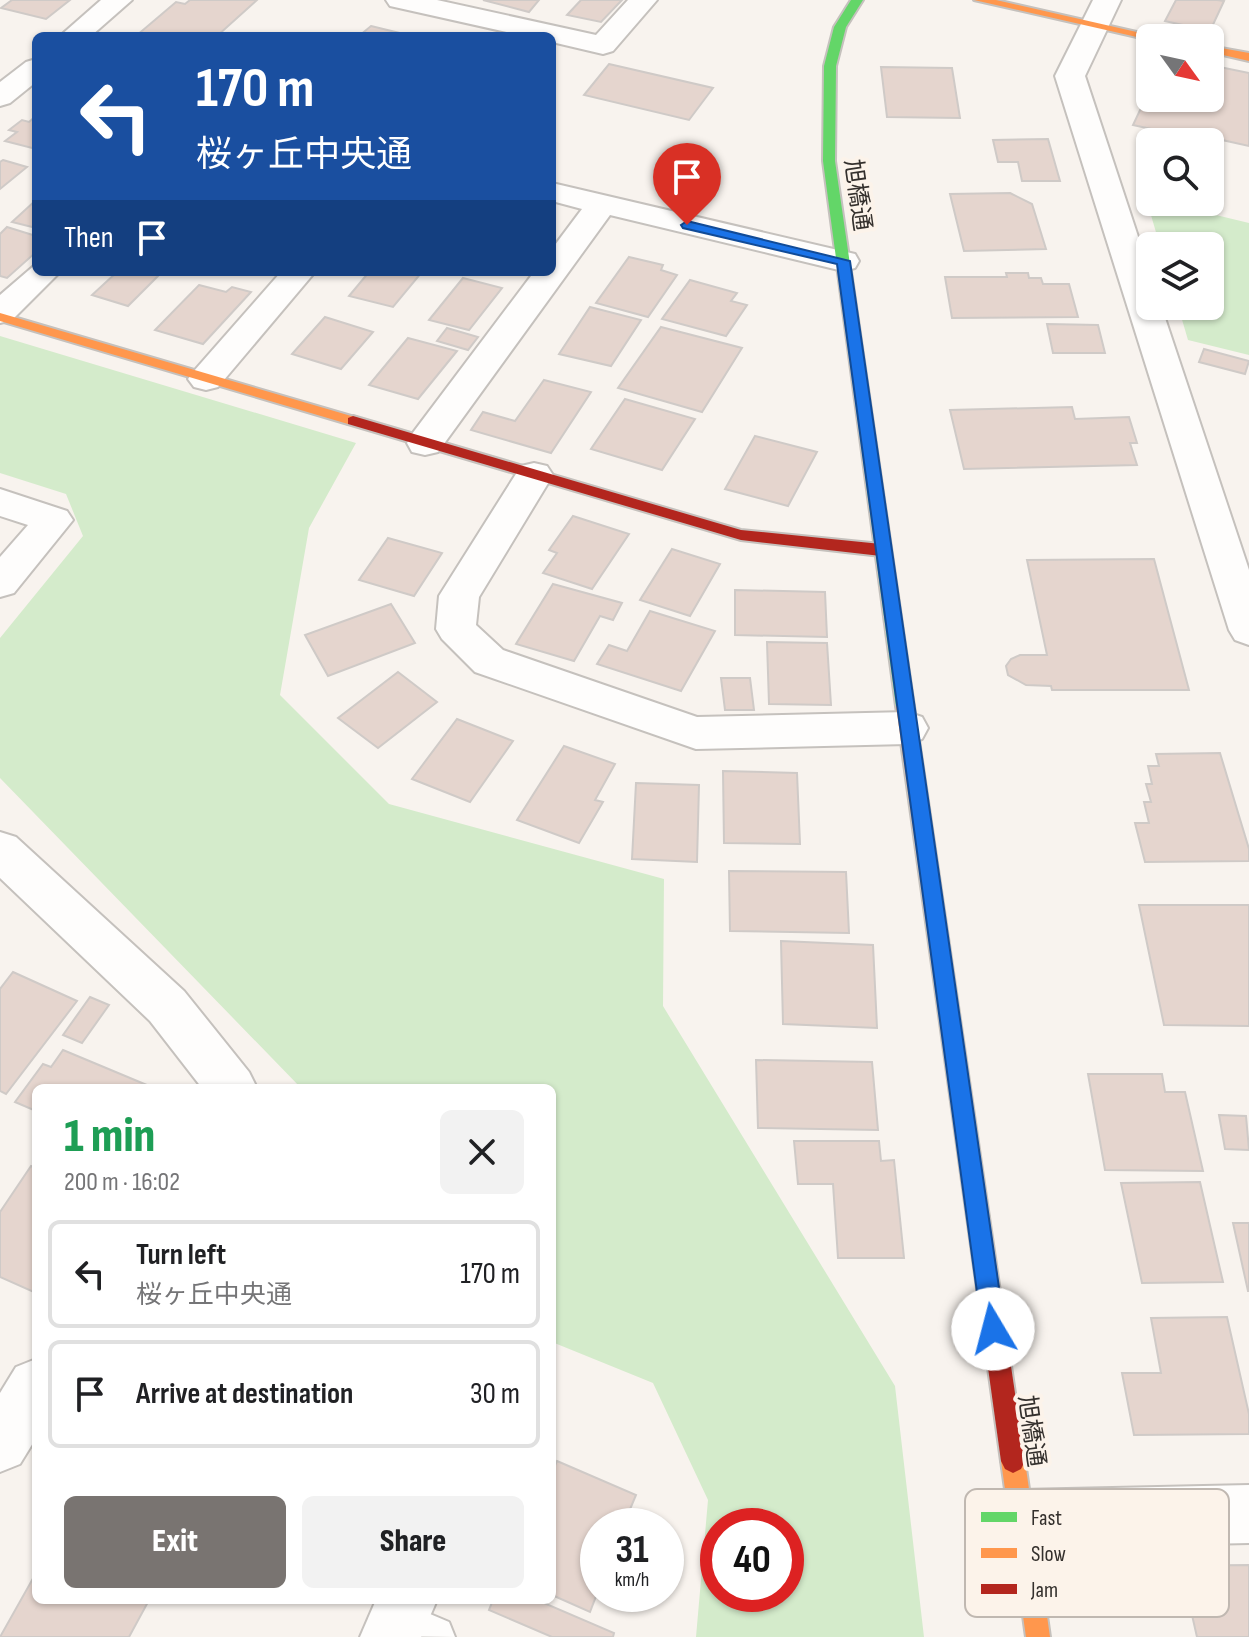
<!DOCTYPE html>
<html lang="en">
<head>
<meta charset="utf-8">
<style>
  :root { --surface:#fff; --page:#f2f2f2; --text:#202124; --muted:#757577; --line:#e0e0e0; --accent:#797471 }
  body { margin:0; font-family:"Sofia Sans Condensed","Noto Sans JP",sans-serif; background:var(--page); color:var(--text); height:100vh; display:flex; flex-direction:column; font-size:30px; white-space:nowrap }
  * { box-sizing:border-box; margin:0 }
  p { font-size:26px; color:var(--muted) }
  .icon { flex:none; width:44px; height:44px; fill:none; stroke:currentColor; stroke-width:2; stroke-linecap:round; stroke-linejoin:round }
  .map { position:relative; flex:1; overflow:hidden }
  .details { position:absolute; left:32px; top:1084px; width:524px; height:520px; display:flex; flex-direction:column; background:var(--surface); border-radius:12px; box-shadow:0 2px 6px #0004 }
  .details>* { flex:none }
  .guide { position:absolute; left:32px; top:32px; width:524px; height:244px; border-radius:12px; box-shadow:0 2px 6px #0004; background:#1a4fa0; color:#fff; overflow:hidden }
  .needle { width:52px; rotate:123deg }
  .fabs { position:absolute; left:1136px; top:24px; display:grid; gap:16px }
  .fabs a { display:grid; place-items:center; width:88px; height:88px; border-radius:12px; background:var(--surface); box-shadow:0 2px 6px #0004; font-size:40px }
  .speed { position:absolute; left:580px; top:1508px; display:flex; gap:16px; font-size:40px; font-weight:700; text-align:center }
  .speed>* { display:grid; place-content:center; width:104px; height:104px; border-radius:50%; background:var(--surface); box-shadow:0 2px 6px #0004; line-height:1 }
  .speed small { font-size:20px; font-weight:400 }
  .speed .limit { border:12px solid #d22; background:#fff; color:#111 }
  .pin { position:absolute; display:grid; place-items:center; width:68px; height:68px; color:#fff; margin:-82px -34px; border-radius:50% 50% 50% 0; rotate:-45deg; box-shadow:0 0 8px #0007 }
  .pin .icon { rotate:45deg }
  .me { position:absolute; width:88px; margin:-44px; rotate:352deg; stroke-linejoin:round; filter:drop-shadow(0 0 6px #0008) }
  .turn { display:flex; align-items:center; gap:28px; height:168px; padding:0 32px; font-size:36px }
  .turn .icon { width:104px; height:104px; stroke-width:2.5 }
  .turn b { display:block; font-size:56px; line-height:68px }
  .then { display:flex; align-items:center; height:76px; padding:0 32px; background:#0003; gap:16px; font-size:30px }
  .round { display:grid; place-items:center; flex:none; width:84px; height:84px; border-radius:12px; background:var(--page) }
  .headline { display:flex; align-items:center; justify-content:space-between; height:136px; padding:0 32px }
  h1 { font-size:48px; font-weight:800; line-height:60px; color:#1e9e55 }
  .action { display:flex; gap:16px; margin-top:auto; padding:16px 32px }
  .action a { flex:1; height:92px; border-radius:12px; background:var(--accent); color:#fff; font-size:32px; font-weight:800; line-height:92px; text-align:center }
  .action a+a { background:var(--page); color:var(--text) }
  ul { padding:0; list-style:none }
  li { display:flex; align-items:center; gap:24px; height:108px; margin:0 16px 12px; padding:0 16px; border:4px solid var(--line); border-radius:12px }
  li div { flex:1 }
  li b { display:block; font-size:30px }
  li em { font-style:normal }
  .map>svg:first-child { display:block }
  .green { fill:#d4ebcb; fill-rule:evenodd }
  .building { fill:#e5d5ce; stroke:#cfcac7; stroke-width:2 }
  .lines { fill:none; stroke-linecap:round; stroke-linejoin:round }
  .lane-casing { stroke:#c5c1bd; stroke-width:4 }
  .street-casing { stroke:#c5c1bd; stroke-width:4 }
  .fast-casing { stroke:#c5c1bd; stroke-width:4 }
  .slow-casing { stroke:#c5c1bd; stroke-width:4 }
  .jam-casing { stroke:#c5c1bd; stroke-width:4 }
  .lane { fill:#fefdfc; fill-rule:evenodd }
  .street { fill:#fefdfc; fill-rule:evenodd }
  .fast { fill:#63d668; fill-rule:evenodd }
  .slow { fill:#ff974d; fill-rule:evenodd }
  .jam { fill:#b3261e; fill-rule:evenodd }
  .route { fill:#1a73e8; stroke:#114b97; stroke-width:2 }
  .labels { text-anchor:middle; stroke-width:8; stroke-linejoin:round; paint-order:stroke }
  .street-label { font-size:24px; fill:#34302d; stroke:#fcf3ea }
  .key { fill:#fcf3ea; stroke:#c0b8b1; stroke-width:2 }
  .key-label { font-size:22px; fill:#34302d }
</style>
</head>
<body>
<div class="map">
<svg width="1249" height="1637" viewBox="0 0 1249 1637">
  <rect width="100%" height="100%" fill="#f8f3ee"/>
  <g class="green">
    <polygon points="1146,198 1150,202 1162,202 1249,223 1249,355 1188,340 1178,306 1210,306 1210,246 1160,246"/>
    <path d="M0,336L356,443L309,528L280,695L389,804L664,879L663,1006L895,1386L924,1637H696L708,1500L653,1383L552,1342V1088H301L0,778V638L83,536L66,494L0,473ZM718,1526H786V1594H718Z"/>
  </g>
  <g class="building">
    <polygon points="12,0 70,0 46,19 1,8"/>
    <polygon points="190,0 257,0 217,36 136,36 176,2 185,4"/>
    <polygon points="483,0 539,0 529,12"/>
    <polygon points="581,0 622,0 601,22 567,15"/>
    <polygon points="1176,0 1217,0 1224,1 1210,31 1165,21"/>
    <polygon points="371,26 412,36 359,36"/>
    <polygon points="609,64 713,88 689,120 584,95"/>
    <polygon points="1210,65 1249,73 1249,146 1222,140 1220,144 1133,125 1150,89 1150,98 1210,98"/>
    <polygon points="881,67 952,68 960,118 887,117"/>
    <polygon points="36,116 36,149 5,141 17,132 9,130 22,120 29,122"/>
    <polygon points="1048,139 1060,181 1022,181 1018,162 998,162 993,140"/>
    <polygon points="3,160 27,167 0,189 0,162"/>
    <polygon points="1010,193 1032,204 1046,249 964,251 950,194"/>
    <polygon points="36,200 36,228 12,222"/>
    <polygon points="7,227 36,236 36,252 7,278 0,276 0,234"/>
    <polygon points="629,257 663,265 661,270 677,275 648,317 596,303"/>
    <polygon points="117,272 151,272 160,274 128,306 92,295"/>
    <polygon points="369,272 422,272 393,307 349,296"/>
    <polygon points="1006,273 1028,273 1029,278 1041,278 1043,284 1069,284 1078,317 952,318 945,277 1007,277"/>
    <polygon points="463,278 502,288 469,330 429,320"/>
    <polygon points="690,280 737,293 731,301 747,305 726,336 662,319"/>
    <polygon points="199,285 226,292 232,287 251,292 203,344 155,330"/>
    <polygon points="590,307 641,320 611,366 559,354"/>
    <polygon points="325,317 373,332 341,369 292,354"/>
    <polygon points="1047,324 1098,325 1105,353 1053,353"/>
    <polygon points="661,327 742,348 702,412 618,388"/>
    <polygon points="447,328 478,337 468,350 437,341"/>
    <polygon points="408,338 457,351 418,399 369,385"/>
    <polygon points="1204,349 1249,361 1245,374 1199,362"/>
    <polygon points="544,380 591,392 551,453 471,430 483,412 515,421"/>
    <polygon points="625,399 695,419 662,470 591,449"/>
    <polygon points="1072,407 1075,419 1129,417 1137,443 1130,443 1137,465 964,469 950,410"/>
    <polygon points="755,436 817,452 788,506 725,489"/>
    <polygon points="573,516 629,534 592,589 543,573 557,553 549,550"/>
    <polygon points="388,538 442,553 414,596 359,580"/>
    <polygon points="672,549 720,564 690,616 640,600"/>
    <polygon points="1154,559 1189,690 1052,690 1051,686 1026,685 1008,675 1006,666 1011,659 1020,655 1047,655 1027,560"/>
    <polygon points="553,584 622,603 613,620 600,616 574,661 516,644"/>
    <polygon points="735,590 825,592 827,637 735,635"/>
    <polygon points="391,604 415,643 328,676 305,635"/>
    <polygon points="650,611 715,631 681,691 597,664 609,645 627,651"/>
    <polygon points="767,642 827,643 831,705 769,704"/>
    <polygon points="398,672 437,702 378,748 338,718"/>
    <polygon points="721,678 750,678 754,710 725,710"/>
    <polygon points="457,719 513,741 470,802 412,779"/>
    <polygon points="564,746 615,764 595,800 603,802 579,843 517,820"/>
    <polygon points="1220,753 1249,849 1249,861 1145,862 1135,823 1149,823 1144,802 1151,802 1146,784 1152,784 1148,766 1159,766 1156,754"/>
    <polygon points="723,771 797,773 800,844 724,843"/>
    <polygon points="636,783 699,785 697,862 632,859"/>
    <polygon points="729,871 846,872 849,933 730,931"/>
    <polygon points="1139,905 1249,905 1249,1026 1164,1025"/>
    <polygon points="781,941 873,945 877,1028 783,1024"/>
    <polygon points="13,972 77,1001 6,1094 0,1091 0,989"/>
    <polygon points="90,997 109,1005 82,1043 63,1035"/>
    <polygon points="63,1050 154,1088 36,1088 36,1111 15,1102 43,1064 51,1067"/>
    <polygon points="756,1060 872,1062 878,1130 758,1128"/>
    <polygon points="1088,1074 1162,1074 1165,1092 1185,1092 1203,1171 1105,1170"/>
    <polygon points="1219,1115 1246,1116 1249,1150 1225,1149"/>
    <polygon points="794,1141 879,1141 881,1161 894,1160 904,1258 838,1258 833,1184 798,1184"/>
    <polygon points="31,1166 36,1168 36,1293 0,1277 0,1212"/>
    <polygon points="1200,1182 1223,1282 1142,1283 1121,1183"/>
    <polygon points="1233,1223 1249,1223 1249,1291 1248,1291"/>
    <polygon points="1227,1317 1249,1414 1249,1434 1134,1435 1122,1373 1161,1373 1151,1318"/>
    <polygon points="557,1461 636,1495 623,1526 598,1526 598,1591 590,1612 552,1595 552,1472"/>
    <polygon points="1249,1565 1249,1637 1197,1637 1192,1615 1153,1615 1144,1566"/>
    <polygon points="36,1573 36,1600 148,1602 129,1637 0,1637"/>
    <polygon points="493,1600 537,1600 614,1633 613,1637 552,1637 489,1610"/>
  </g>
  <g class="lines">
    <g class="lane-casing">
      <polygon id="lane" points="397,1600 449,1622 455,1637 382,1636 376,1621 382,1606"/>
    </g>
    <g class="street-casing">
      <g id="street">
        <polygon points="101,0 132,0 91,36 60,36"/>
        <polygon points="386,0 437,0 596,35 628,0 657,0 613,51 603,54 552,42 552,36 524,36 390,6"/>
        <polygon points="1093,0 1121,0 1085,76 1150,273 1150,306 1161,306 1249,570 1249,645 1235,640 1229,630 1055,76"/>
        <polygon points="36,59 36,82 10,103 0,106 0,82 26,62"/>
        <polygon points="552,183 855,254 859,261 855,268 843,271 610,215 438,452 425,455 412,452 407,443 412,434 534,272 552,272 552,249 582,209 552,201"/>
        <polygon points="36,264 36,272 60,272 12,320 0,323 0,295"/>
        <polygon points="281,272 315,272 218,387 206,390 194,387 188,379 194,371"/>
        <polygon points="534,463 547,466 553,475 479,597 476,625 503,650 697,717 907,712 922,717 928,728 922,739 907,744 696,749 475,672 442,639 436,629 439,596 521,466"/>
        <polygon points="0,489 67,511 73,520 14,593 0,597 0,557 28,525 0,516"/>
        <polygon points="0,832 16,837 184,991 249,1072 257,1088 202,1088 150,1021 0,878"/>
        <polygon points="36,1359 36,1438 20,1464 0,1472 0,1393 16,1367"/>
        <polygon points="1249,1485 1249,1543 1021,1548 1000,1540 992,1519 1000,1498 1021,1490"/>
        <polygon points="376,1600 437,1600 421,1637 360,1637"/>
      </g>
    </g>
    <g class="fast-casing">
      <polygon id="fast" points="851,0 863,0 846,27 836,66 835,161 914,706 905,712 896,706 823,161 824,66 834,27"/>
    </g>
    <g class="slow-casing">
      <g id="slow">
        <polygon points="974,0 996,0 1163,38 1150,40"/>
        <polygon points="1210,46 1249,53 1249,61 1210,52"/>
        <polygon points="0,313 358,418 360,421 358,424 348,424 0,321"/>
        <polygon points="905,700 914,706 989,1217 986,1224 978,1227 970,1224 967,1217 896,706"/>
        <polygon points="1013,1449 1021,1453 1025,1461 1050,1637 1026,1637 1001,1461 1005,1453"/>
      </g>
    </g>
    <g class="jam-casing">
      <g id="jam">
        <polygon points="353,416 741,530 881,544 889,550 881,556 741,540 348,424 348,418"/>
        <polygon points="978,1207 986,1210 989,1217 1025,1461 1021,1469 1013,1473 1005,1469 1001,1461 967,1217 970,1210"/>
      </g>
    </g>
    <use href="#lane" class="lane"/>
    <use href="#street" class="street"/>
    <use href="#fast" class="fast"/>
    <use href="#slow" class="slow"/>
    <use href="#jam" class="jam"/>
  </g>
  <polygon class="route" points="687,221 850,261 1005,1329 1001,1337 993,1340 985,1337 982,1329 837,264 683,228 681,225"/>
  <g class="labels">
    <g class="street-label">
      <text transform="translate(858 195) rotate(82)" y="8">旭橋通</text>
      <text transform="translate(1032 1431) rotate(82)" y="8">旭橋通</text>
    </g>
  </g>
  <rect x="965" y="1489" width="264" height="128" rx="12" class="key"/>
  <rect x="981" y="1512" width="36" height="10" fill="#63d668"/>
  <rect x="981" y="1548" width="36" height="10" fill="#ff974d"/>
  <rect x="981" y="1584" width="36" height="10" fill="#b3261e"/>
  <g class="key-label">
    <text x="1031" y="1525">Fast</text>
    <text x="1031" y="1561">Slow</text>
    <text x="1031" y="1597">Jam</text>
  </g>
</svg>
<div class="fabs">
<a><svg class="needle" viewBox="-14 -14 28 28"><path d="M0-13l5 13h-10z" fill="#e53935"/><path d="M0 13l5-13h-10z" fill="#757577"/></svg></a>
<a><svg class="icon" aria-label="search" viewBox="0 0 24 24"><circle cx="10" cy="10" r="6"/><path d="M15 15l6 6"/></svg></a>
<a><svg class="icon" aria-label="layers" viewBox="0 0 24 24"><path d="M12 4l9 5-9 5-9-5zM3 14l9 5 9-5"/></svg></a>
</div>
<div class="speed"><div>31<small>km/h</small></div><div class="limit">40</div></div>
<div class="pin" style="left:687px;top:225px;background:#d93025"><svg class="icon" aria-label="arrive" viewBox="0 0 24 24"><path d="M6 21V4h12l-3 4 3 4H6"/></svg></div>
<svg class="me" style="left:993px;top:1329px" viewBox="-20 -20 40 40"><circle r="19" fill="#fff"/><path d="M0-13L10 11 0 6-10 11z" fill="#1a73e8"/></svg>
<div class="guide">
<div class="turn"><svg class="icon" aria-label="left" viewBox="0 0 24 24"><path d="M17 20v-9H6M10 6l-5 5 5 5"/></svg><div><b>170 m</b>桜ヶ丘中央通</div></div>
<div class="then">Then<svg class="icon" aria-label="arrive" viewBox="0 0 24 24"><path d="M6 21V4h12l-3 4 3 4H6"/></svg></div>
</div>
<section class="details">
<div class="headline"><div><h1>1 min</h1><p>200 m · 16:02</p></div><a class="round"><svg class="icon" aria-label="close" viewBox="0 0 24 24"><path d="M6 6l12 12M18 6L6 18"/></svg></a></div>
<ul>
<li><svg class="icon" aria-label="left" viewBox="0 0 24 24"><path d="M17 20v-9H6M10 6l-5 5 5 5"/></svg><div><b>Turn left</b><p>桜ヶ丘中央通</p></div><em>170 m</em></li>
<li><svg class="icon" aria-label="arrive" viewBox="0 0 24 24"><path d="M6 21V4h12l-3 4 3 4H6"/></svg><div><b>Arrive at destination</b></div><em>30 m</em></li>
</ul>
<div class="action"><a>Exit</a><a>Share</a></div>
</section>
</div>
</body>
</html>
